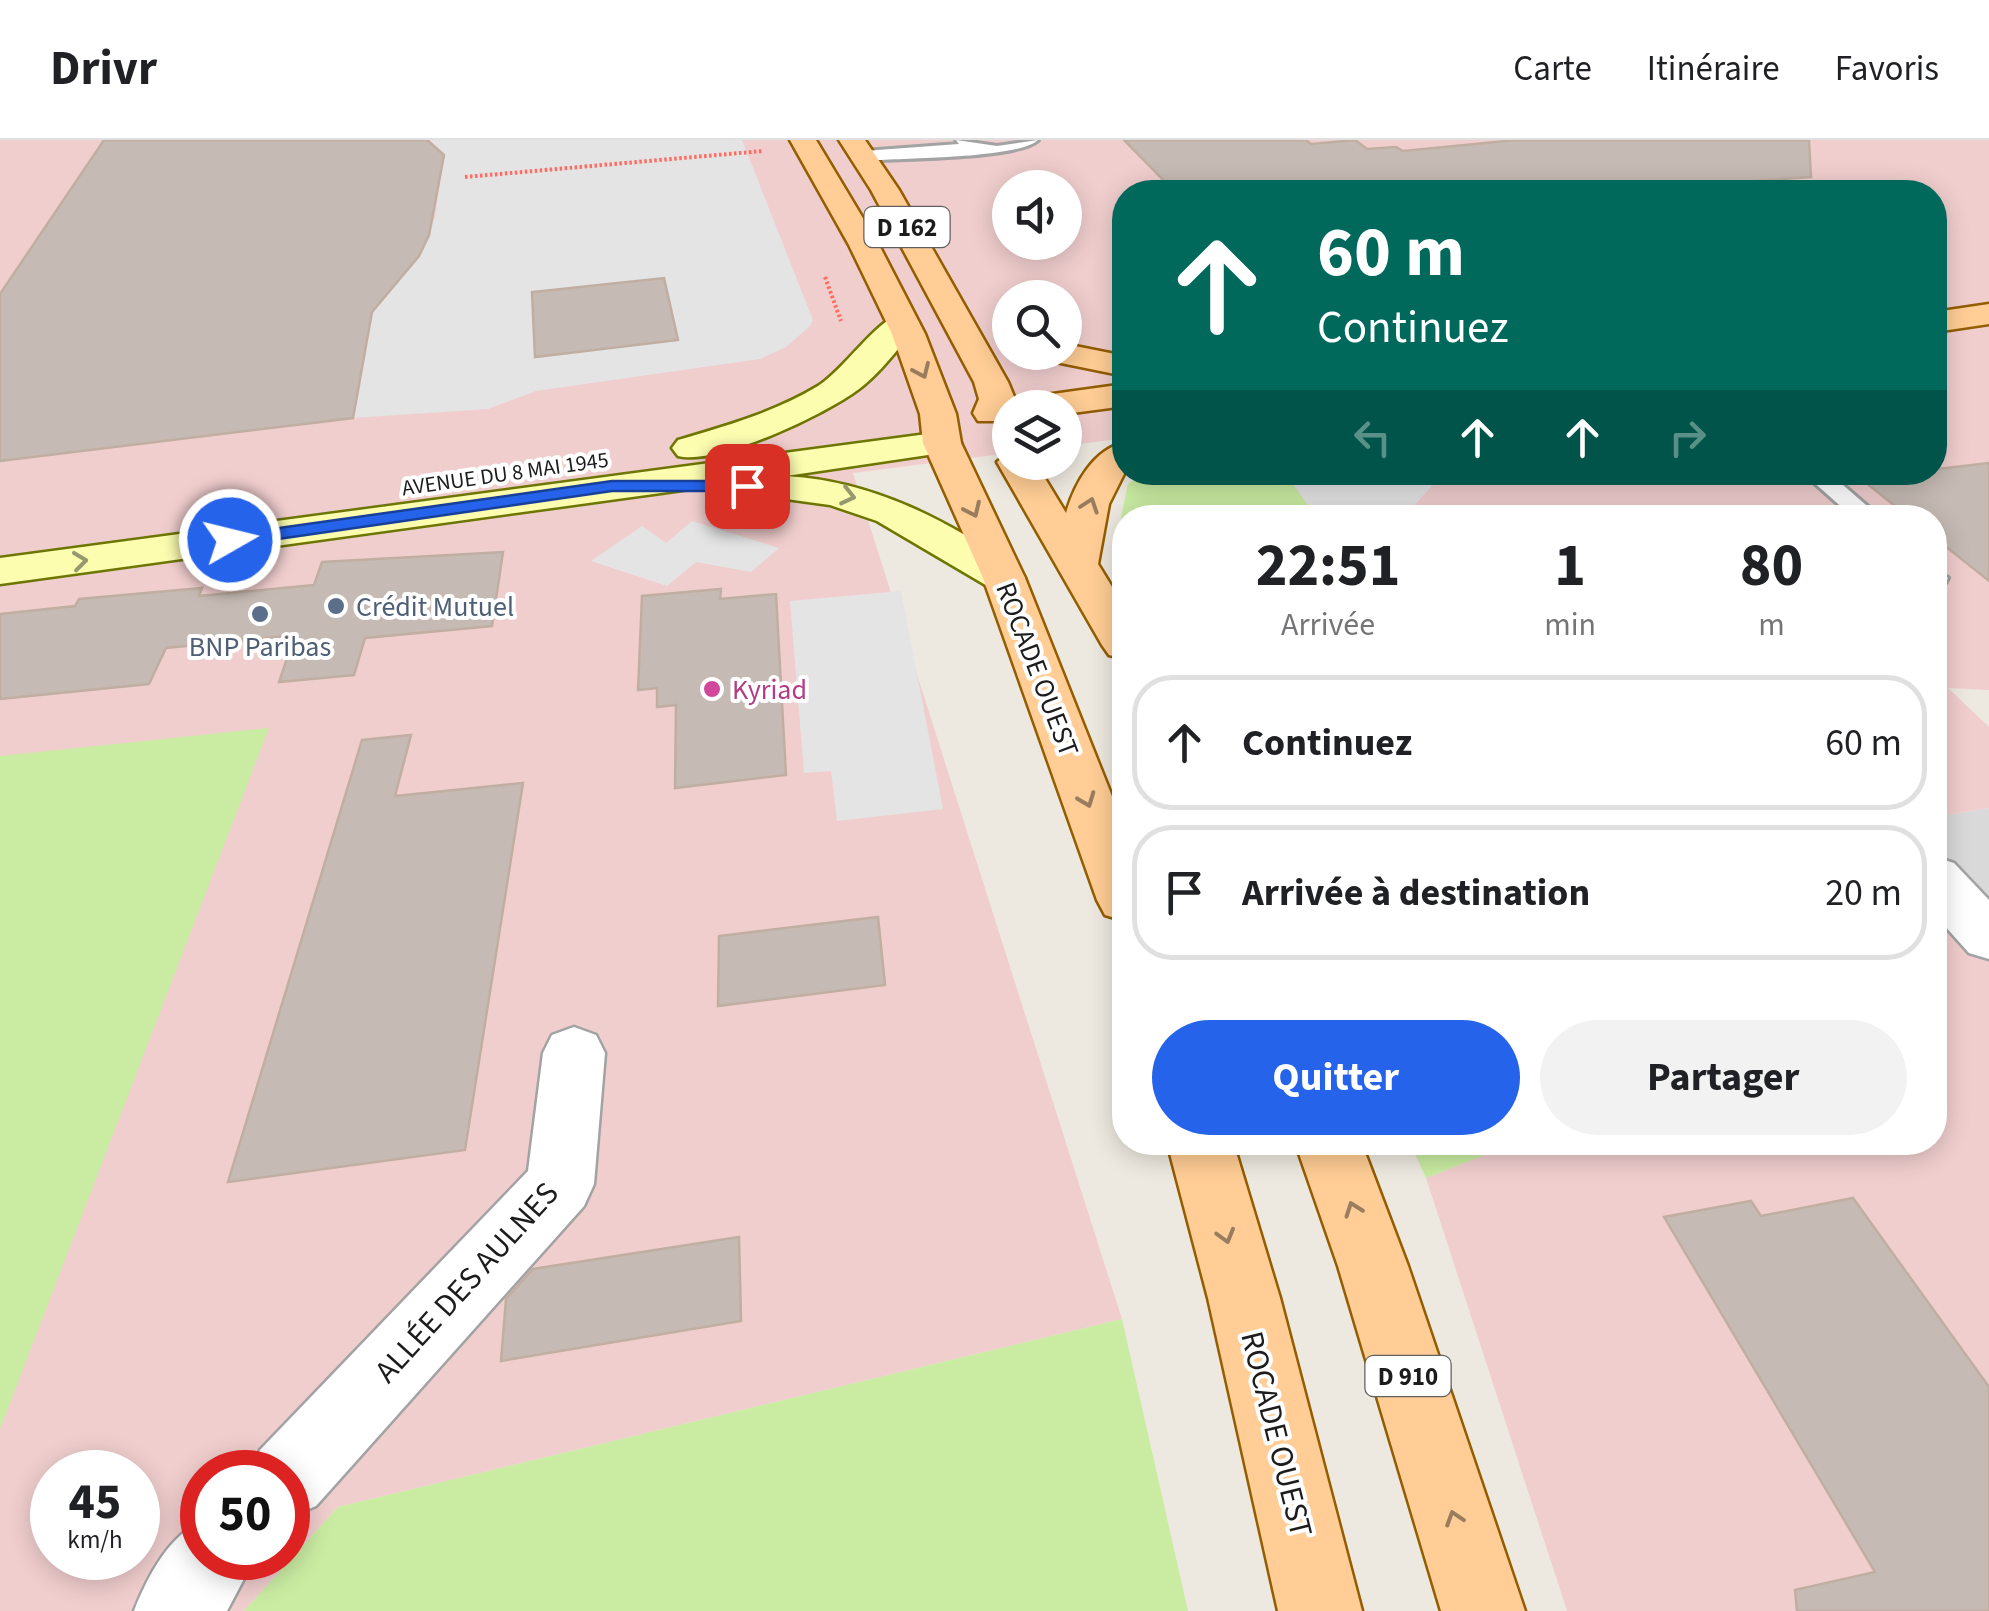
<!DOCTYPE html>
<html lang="fr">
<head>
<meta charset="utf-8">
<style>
  :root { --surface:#fff; --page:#f2f2f2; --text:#202124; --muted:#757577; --line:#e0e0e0; --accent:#2563eb }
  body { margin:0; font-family:"Source Sans 3",sans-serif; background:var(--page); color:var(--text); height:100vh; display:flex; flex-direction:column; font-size:38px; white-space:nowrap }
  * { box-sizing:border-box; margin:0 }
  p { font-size:32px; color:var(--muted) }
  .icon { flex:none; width:55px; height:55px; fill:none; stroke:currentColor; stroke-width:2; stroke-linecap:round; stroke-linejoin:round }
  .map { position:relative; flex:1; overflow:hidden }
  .sheet { position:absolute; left:1112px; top:365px; width:835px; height:650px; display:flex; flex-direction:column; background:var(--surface); border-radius:40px; box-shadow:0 5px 25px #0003 }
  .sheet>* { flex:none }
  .hud { position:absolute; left:1112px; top:40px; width:835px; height:305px; border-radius:40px; box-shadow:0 5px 25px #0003; background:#00695c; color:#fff; overflow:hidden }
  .fabs { position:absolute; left:992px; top:30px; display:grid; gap:20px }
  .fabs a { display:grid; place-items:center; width:90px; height:90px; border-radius:50%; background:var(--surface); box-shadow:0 5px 25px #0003; font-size:50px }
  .speed { position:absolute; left:30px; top:1310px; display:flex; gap:20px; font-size:50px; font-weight:700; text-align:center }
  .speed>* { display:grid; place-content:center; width:130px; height:130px; border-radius:50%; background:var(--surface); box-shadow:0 5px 25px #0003; line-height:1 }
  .speed small { font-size:25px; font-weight:400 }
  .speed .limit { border:15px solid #d22; background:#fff; color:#111 }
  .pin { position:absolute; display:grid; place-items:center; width:85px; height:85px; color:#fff; margin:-42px; border-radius:20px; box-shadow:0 5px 15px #0006 }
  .me { position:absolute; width:110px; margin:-55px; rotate:82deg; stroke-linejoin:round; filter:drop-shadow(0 0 8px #0008) }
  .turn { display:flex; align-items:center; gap:35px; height:210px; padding:0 40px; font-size:45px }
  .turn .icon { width:130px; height:130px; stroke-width:2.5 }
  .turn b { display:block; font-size:70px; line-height:85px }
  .lanes { display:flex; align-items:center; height:95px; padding:0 40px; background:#0003; justify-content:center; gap:50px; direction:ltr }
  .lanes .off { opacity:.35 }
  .eta { display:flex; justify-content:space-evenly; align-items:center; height:170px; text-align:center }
  .eta b { font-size:60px; font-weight:700; line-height:70px }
  .cta { display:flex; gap:20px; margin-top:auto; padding:20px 40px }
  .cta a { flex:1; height:115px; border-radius:60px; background:var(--accent); color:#fff; font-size:40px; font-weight:700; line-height:115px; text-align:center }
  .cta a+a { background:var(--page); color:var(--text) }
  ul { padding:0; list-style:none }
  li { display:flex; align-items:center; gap:30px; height:135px; margin:0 20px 15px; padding:0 20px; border:5px solid var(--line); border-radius:40px }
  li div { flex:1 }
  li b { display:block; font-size:38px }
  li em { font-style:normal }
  header { display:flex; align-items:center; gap:60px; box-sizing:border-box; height:140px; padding:0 50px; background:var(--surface); border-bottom:2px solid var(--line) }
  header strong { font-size:48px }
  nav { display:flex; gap:55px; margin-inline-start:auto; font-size:35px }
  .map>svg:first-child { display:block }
  .residential { fill:#dad9d9 }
  .commercial { fill:#f1cece; fill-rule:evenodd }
  .grass { fill:#c9eca2 }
  .parking { fill:#e4e4e4 }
  .building { fill:#c6bbb4; stroke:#c1aea2; stroke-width:2.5 }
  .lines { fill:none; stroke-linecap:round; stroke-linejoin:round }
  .service-casing { stroke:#a3a3a3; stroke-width:6 }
  .minor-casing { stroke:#a3a3a3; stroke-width:5 }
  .secondary-casing { stroke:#6d7600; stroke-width:5 }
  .primary-casing { stroke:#945d00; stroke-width:5 }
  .path { stroke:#ff6b61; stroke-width:4; stroke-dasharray:2.5 2.5; stroke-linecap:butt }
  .service { fill:#fff; fill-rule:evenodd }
  .minor { fill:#fff; fill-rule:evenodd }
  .secondary { fill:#fcfdaf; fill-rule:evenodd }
  .primary { fill:#ffcd95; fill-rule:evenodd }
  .oneway { stroke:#997d5f }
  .oneway2 { stroke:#97986d }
  .route { fill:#2563eb; stroke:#184099; stroke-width:2.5 }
  .service-dot { fill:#5c6f8a; stroke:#fff; stroke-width:4 }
  .hotel-dot { fill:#d1479c; stroke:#fff; stroke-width:4 }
  .labels { text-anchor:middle; stroke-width:8; stroke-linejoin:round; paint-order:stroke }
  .far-street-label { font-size:22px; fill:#1c1c1c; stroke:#fff }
  .shield { fill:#fff; stroke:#606060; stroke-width:2.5 }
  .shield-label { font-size:25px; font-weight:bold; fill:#1c1c1c }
  .service-label { font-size:28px; fill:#4e5e75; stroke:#fff; text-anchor:start }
  .street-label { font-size:28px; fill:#1c1c1c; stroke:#fff }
  .hotel-label { font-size:28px; fill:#b23c85; stroke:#fff; text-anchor:start }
  .near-street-label { font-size:32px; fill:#1c1c1c; stroke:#fff }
</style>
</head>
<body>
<header>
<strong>Drivr</strong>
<nav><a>Carte</a><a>Itinéraire</a><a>Favoris</a></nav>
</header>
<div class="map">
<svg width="1989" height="1471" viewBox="0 0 1989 1471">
  <rect width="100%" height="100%" fill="#eee9e0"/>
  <polygon class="residential" points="1989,668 1989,766 1935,710 1935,677"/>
  <g class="commercial">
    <path d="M0,0H1989V550L1948,548L1989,587V668L1935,677V378L1314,377L1283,333L1935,332V52H1125V298L1065,306V268H1010V313L853,333L1122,1179L338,1367L244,1471H0ZM1010,48H1065V102H1010ZM1010,158H1065V212H1010ZM52,1332H138V1418H52ZM202,1332H288V1418H202Z"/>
    <polygon points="1935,710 1989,766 1989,1471 1567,1471 1426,1038 1515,1003 1935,1002"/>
  </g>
  <g class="grass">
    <polygon points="1285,332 1316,377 1125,378 1125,385 1121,377 1128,344 1144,333"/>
    <polygon points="269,588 0,1289 0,616"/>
    <polygon points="1410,1003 1515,1003 1426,1038"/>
    <polygon points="1122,1179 1188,1471 244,1471 338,1367"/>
  </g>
  <g class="parking">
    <polygon points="430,0 742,0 813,180 810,186 786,207 760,219 536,251 488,269 353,278 372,172 419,116 435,77 444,15"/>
    <polygon points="1473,333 1438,339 1413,367 1420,378 1316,377 1286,334"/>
    <polygon points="692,381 779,408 751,432 696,422 667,446 591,421 642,386 666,403"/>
    <polygon points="901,451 943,669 837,681 831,631 804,633 790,461"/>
  </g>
  <g class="building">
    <polygon points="104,0 427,0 444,15 429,95 419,116 372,172 353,278 0,321 0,154"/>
    <polygon points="1124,0 1306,0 1311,4 1355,0 1367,9 1396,7 1403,11 1516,0 1809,0 1811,37 1600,52 1175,52"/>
    <polygon points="664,138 678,200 535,217 532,152"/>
    <polygon points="1989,323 1989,441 1935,398 1935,378 1910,378 1860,338"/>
    <polygon points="503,412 492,486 365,498 354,535 279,542 295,495 166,508 149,544 0,559 0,474 75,466 79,459 202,448 199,456 314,445 322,422"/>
    <polygon points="721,449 720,459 776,454 786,635 675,648 676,565 657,567 657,548 638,550 642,456"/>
    <polygon points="411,595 395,656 523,643 465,1010 228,1042 362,600"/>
    <polygon points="878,777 885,845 718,866 719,796"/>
    <polygon points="1853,1058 1989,1247 1989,1471 1797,1471 1795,1450 1875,1432 1664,1077 1751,1061 1761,1076"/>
    <polygon points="739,1097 741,1181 501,1221 506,1159 533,1129"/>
  </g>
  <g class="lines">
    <g class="service-casing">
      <g id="service">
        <path d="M956,0L997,6L1038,0C1018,19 899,18 864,21L856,16L864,11L959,4Z"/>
        <polygon points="1802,332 1828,332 1881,378 1854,378"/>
        <polygon points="1935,430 1948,438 1944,445 1935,448"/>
      </g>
    </g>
    <g class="minor-casing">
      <g id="minor">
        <polygon points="1935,717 1954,723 1989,760 1989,819 1969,813 1935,775"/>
        <polygon points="574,887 596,895 605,913 594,1044 584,1066 316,1366 288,1378 288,1332 251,1332 260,1310 528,1031 543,913 552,895"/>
        <path d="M202,1381V1418H255L227,1471H134C147,1438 168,1396 202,1381Z"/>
      </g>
    </g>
    <g class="secondary-casing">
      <g id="secondary">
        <path d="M901,174L913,177L917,184L913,191C896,211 880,233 859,249C826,274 717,326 678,316L672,308L678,300C726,286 775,272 818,246C845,229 876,180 901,174Z"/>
        <path d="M942,292L955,295L961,303L955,311L786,336C874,341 948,381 1019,429L1025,438L1019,447L1004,451L989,447L877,381L830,365L750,354L744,346L748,341L0,444V418Z"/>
      </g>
    </g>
    <g class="primary-casing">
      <g id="primary">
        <polygon points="790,0 816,0 879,105 925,194 956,274 961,303 1025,438 1125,689 1125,781 1105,775 1097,760 983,438 923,303 920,274 892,194 849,105"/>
        <polygon points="839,0 865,0 899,50 1008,242 1015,259 1004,281 978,281 973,273 979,259 974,242 871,50"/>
        <polygon points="1989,164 1989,184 1935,192 1935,172"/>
        <polygon points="1065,204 1125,216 1125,236 1041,219 1036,212 1065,212"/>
        <polygon points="1125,244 1125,266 1065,274 1065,268 1013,268 1018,260 1031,257"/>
        <path d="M1125,302V332L1109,364L1098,424L1125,468V519L1109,515L1102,505L997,322L1010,312V322H1035L1066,373C1075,343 1093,310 1125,302Z"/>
        <polygon points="1167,1002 1233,1002 1280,1158 1362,1471 1278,1471 1208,1158"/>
        <polygon points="1295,1002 1361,1002 1408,1126 1525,1471 1441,1471 1338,1126"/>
      </g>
    </g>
    <g class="path">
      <polyline points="465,37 763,11"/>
      <polyline points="825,137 841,181"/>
    </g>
    <use href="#service" class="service"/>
    <use href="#minor" class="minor"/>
    <use href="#secondary" class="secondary"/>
    <use href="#primary" class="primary"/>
  </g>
  <defs><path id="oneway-chevron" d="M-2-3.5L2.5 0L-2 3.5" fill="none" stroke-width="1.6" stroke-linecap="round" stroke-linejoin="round" transform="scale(2.5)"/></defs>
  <g class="oneway">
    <use href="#oneway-chevron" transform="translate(922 231) rotate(66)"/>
    <use href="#oneway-chevron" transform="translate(1090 365) rotate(-71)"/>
    <use href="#oneway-chevron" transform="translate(973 370) rotate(65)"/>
    <use href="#oneway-chevron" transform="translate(1087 660) rotate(69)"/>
    <use href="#oneway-chevron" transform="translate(1353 1069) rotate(-110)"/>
    <use href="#oneway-chevron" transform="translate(1226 1096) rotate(74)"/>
    <use href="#oneway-chevron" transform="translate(1454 1378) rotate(-108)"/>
  </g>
  <g class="oneway2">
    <use href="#oneway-chevron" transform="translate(848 356) rotate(13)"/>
    <use href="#oneway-chevron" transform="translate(80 421) rotate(-7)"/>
  </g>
  <polygon class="route" points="612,341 747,341 755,346 747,351 612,351 230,406 222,400 230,395"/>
  <g class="service-dot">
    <circle cx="336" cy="466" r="10"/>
    <circle cx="260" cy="474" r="10"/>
  </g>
  <circle class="hotel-dot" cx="712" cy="549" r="10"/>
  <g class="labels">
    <g class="far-street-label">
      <text transform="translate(505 333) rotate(-8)" y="8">AVENUE DU 8 MAI 1945</text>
    </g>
    <g class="shield">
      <rect x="864.5" y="67" width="85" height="40" rx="8"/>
      <rect x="1365.5" y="1216" width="85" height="40" rx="8"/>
    </g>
    <g class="shield-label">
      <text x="907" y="96">D 162</text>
      <text x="1408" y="1245">D 910</text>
    </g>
    <g class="service-label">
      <text x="356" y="476">Crédit Mutuel</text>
      <text x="260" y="516" text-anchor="middle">BNP Paribas</text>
    </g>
    <g class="street-label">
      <text transform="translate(1038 529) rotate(69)" y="10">ROCADE OUEST</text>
    </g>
    <g class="hotel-label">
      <text x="732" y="559">Kyriad</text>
    </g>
    <g class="near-street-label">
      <text transform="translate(466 1142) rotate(-48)" y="11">ALLÉE DES AULNES</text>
      <text transform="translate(1277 1294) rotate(76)" y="11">ROCADE OUEST</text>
    </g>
  </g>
</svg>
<div class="fabs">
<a><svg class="icon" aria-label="sound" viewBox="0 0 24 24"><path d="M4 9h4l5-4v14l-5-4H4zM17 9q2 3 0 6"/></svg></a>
<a><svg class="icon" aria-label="search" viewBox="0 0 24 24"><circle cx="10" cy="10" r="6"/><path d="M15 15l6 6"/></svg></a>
<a><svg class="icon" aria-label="layers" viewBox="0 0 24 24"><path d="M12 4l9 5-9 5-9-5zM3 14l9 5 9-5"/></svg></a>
</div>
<div class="speed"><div>45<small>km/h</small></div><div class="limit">50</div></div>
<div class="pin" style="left:747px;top:346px;background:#d93025"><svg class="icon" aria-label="arrive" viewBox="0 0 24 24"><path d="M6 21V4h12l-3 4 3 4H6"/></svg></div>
<svg class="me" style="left:230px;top:400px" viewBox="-20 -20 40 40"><circle r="17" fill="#2563eb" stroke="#fff" stroke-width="3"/><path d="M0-11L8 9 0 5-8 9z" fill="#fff"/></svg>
<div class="hud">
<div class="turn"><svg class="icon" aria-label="ahead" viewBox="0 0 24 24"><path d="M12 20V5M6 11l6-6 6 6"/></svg><div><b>60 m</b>Continuez</div></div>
<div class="lanes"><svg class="icon off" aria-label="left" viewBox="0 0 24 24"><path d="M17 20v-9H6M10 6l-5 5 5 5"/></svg><svg class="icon" aria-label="ahead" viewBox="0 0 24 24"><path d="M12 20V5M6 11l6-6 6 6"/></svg><svg class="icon" aria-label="ahead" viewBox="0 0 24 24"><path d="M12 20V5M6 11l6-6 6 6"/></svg><svg class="icon off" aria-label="right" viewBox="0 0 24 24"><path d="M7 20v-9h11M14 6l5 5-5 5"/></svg></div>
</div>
<section class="sheet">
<div class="eta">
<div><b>22:51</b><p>Arrivée</p></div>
<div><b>1</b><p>min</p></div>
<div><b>80</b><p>m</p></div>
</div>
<ul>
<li><svg class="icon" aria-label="ahead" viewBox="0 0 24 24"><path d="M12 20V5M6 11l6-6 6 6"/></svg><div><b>Continuez</b></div><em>60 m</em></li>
<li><svg class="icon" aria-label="arrive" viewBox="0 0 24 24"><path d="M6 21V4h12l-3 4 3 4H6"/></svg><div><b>Arrivée à destination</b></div><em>20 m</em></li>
</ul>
<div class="cta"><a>Quitter</a><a>Partager</a></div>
</section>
</div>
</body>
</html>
